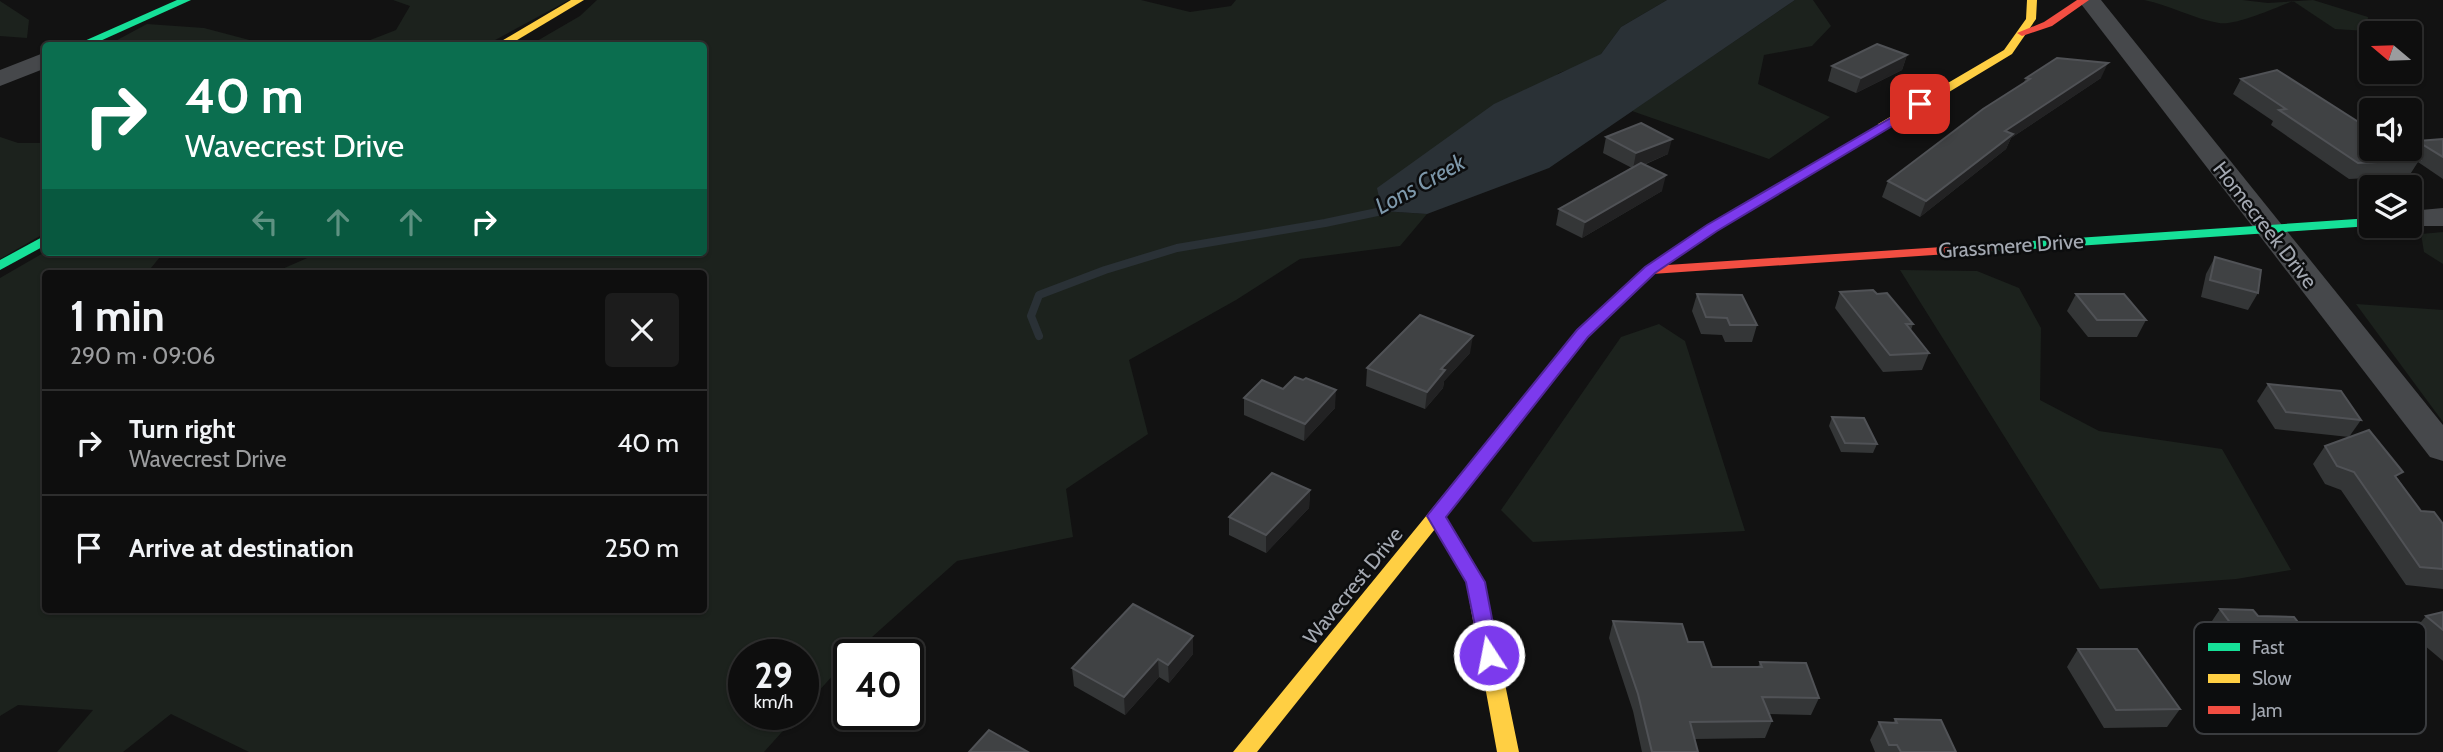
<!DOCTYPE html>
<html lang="en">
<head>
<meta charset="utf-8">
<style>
  :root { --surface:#0e0e0e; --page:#1c1c1c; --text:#f1f3f6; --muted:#9b9c9e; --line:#2e2e2e }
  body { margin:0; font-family:Cabin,sans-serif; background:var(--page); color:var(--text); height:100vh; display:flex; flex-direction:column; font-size:26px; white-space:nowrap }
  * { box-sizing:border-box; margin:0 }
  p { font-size:23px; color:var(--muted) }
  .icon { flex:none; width:38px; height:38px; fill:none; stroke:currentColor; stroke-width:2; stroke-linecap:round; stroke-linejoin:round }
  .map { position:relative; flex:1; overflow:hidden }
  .side { position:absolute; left:42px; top:270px; width:665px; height:343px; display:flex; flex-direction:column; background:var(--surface); border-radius:7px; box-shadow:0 2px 5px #0004,0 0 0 2px var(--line) }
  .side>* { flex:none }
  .guide { position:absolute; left:42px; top:42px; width:665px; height:214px; border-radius:7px; box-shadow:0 2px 5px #0004,0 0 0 2px var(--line); background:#0b6e4f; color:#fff; overflow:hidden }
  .needle { width:46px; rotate:289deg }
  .controls { position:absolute; left:2359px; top:21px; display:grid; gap:14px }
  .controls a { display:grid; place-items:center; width:63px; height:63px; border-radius:7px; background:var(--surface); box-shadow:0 2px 5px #0004,0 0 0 2px var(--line); font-size:35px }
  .speed { position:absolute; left:728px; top:639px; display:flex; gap:14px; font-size:35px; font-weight:700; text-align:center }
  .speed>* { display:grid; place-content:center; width:91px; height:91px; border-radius:50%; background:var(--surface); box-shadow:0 2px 5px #0004,0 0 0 2px var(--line); line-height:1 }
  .speed small { font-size:18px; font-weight:400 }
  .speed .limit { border:4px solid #111; border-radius:10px; background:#fff; color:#111 }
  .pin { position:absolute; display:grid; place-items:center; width:60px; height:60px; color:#fff; margin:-30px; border-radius:14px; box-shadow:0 4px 10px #0006 }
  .me { position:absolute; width:77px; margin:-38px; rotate:349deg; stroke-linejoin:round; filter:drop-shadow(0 0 5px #0008) }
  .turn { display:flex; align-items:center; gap:24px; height:147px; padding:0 28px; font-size:32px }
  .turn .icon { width:91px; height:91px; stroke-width:2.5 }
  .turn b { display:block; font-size:49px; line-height:60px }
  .lanes { display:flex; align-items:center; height:66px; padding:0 28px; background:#0003; justify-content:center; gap:35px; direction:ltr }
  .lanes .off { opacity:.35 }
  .round { display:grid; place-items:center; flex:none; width:74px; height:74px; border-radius:7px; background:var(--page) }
  .headline { display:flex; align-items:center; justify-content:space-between; height:119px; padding:0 28px }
  h1 { font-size:42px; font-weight:700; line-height:52px }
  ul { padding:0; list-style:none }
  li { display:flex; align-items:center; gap:21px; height:105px; padding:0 28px; border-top:2px solid var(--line) }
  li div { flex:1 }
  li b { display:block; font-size:26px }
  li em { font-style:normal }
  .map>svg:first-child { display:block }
  .green { fill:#1c221d }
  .water { fill:#2a3136 }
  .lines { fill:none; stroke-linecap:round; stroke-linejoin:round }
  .stream { stroke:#2a3136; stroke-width:8 }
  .street { fill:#46484b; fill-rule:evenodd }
  .fast { fill:#16e098; fill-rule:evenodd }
  .slow { fill:#ffcf43; fill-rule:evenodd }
  .jam { fill:#f24e42; fill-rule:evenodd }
  .wall { fill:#343637 }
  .shaded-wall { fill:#222223 }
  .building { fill:#404244; stroke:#505256; stroke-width:2 }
  .route { fill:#7c3aed; stroke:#51269a; stroke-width:2 }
  .labels { text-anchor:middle; stroke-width:5; stroke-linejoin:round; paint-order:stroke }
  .street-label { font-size:21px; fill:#a4a9b2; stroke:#0c0d0e }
  .water-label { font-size:23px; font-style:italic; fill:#7d98ab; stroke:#0c0d0e }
  .key { fill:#0c0d0e; stroke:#3a3c3f; stroke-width:2 }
  .key-label { font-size:19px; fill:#a4a9b2 }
</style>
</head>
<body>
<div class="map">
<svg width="2443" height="752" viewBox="0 0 2443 752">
  <rect width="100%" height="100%" fill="#121212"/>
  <g class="green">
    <polygon points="393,0 569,0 486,45 355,46 396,30 410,6"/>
    <polygon points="597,0 1141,0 1190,12 1231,6 1236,0 1667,0 1621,27 1601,54 1585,64 1559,73 1382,211 1427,214 1400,246 1300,259 1236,300 1129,360 1148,434 1066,489 1073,537 957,561 853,654 849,654 849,658 803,708 803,654 744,654 744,714 798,714 764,752 249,752 171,714 123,752 57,752 93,710 18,705 0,716 0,278 45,252 164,252 151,268 168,273 46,273 46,609 704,609 704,273 273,273 321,252 704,252 704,46 530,45 580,16"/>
    <polygon points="1795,0 1813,0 1831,26 1812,46 1764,55 1758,84 1830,117 1769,159 1632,111"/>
    <path d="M2144,0H2242L2268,3L2313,0L2368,17L2367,31L2335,29L2293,1C2277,7 2235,26 2219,23C2194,19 2170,5 2144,0Z"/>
    <polygon points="0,1 29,20 27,38 0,36"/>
    <polygon points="147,24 204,28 268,45 106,46"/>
    <polygon points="0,137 18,143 46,143 45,233 0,259"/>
    <polygon points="2443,232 2443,264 2424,252 2421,234"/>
    <polygon points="1900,270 1977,271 2019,288 2041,328 2040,400 2099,431 2222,449 2291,570 2236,579 2100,589"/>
    <polygon points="2356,304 2443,310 2443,422"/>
    <polygon points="1659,324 1685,341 1745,531 1533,542 1501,510 1621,337"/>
  </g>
  <polygon class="water" points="1667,0 1795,0 1549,168 1427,214 1382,211 1377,188 1494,104 1601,54 1621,27"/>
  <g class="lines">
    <polyline class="stream" points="1039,336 1031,316 1039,295 1105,270 1177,248 1325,223 1382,211 1390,205"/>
    <g class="street">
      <polygon points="2078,0 2101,0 2443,425 2443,461 2430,457"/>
      <polygon points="46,52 46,68 0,86 0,70"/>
      <polygon points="2443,208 2443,226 2403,226 2410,226 2410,211"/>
    </g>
    <g class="fast">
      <polygon points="177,0 191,0 89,46 73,46"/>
      <polygon points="1882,123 1888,127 1886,130 1717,231 1655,273 1588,337 1560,373 1548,373 1546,370 1548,367 1578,331 1645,267 1707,225"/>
      <polygon points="2371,218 2371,226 1988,252 1981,248 1988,244"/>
      <polygon points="46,235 46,245 0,270 0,260"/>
    </g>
    <g class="slow">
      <polygon points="571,0 584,0 507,46 493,46"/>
      <polygon points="2027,0 2037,0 2036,19 2012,54 1886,130 1878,130 1878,124 2004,50 2026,19"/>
      <polygon points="1554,365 1560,367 1562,370 1560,373 1445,516 1484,582 1519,752 1497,752 1466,582 1435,529 1257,752 1233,752 1548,367"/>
    </g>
    <g class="jam">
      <polygon points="2077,0 2089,0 2052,26 2022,36 2017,33 2044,22"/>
      <polygon points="1988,244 1993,245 1995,248 1993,251 1652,274 1645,270 1652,266"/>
    </g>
  </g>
  <g class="wall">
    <polygon points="1907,55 1902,70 1856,93 1828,81 1832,66"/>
    <polygon points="2026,78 2101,78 2011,138 2006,149 1920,217 1882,197 1888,181 2023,84"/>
    <polygon points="2241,79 2409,154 2417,141 2443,139 2443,179 2418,162 2409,176 2349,179 2271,125 2273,121 2233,94"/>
    <polygon points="1606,137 1668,154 1644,165 1662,191 1582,238 1556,225 1559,209 1632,168 1603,153"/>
    <polygon points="251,252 279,252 270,257"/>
    <polygon points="2215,257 2258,293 2248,310 2201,297 2206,274"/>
    <polygon points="1840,292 1877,294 1913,324 1911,330 1929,353 1922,370 1883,372 1835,308"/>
    <polygon points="1697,294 1757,325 1752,342 1725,342 1722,335 1701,334 1692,311"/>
    <polygon points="2076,294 2146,320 2137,337 2088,337 2067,311"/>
    <polygon points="1470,353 1444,381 1443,388 1425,409 1366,386 1367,368"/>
    <polygon points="2268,384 2361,420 2349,437 2275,429 2257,401"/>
    <polygon points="1283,389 1335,408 1304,441 1244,415 1244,398"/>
    <polygon points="1832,417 1877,444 1873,453 1841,452 1829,426"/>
    <polygon points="2325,446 2398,479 2421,511 2443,524 2443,589 2406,585 2341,490 2325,484 2313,464"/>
    <polygon points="1310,490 1309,508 1266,553 1229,535 1229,517"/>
    <polygon points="2220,609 2258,616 2327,660 2313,678 2288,677 2285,682 2246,681 2208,627"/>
    <polygon points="2443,612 2443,661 2411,634 2426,616"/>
    <polygon points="1613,621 1688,642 1712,667 1758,667 1760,662 1819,698 1811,715 1769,714 1772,721 1765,738 1695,739 1698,752 1642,752 1633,711 1609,638"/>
    <polygon points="2078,649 2180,709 2167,727 2104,728 2067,667"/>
    <polygon points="1193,654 1169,683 1159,677 1125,715 1074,686 1072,668"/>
    <polygon points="1895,719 1956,752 1875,752 1870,740 1879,722 1893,723"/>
  </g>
  <g class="shaded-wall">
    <polygon points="1907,55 1902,70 1856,93 1861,78"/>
    <polygon points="2108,63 2101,78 2011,138 2006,149 1920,217 1926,201 2005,131"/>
    <polygon points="1672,139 1668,154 1633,169 1636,153"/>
    <polygon points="1666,175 1662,191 1582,238 1585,222"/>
    <polygon points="268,252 279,252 270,257"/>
    <polygon points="1473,336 1470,353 1444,381 1443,388 1425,409 1427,392 1441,369"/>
    <polygon points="1336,390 1335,408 1304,441 1305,424"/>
    <polygon points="1310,490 1309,508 1266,553 1266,535"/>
    <polygon points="1193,636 1193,654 1169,683 1168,665"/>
    <polygon points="1158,659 1159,677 1125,715 1124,697"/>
  </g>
  <g class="building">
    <polygon points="1877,44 1907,55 1861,78 1832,66"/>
    <polygon points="2057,58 2108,63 2005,131 2013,134 1926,201 1888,181 1983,109 2030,79 2026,78"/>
    <polygon points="2277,70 2371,130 2371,149 2401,149 2419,160 2358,163 2279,110 2286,109 2241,79"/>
    <polygon points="1641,123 1672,139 1636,153 1606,137"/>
    <polygon points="2443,139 2443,157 2417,141"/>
    <polygon points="1641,163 1666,175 1585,222 1559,209"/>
    <polygon points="2215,257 2261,270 2258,293 2210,280"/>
    <polygon points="1873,290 1877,294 1887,293 1913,324 1906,324 1929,353 1890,355 1840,292"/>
    <polygon points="1697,294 1742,295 1757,325 1730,325 1727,318 1706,317"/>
    <polygon points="2076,294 2124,294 2146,320 2097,320"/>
    <polygon points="1420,315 1473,336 1441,369 1445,370 1427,392 1367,368"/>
    <polygon points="1295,377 1303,380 1306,378 1336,390 1305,424 1244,398 1262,380 1283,389"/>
    <polygon points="2268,384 2341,391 2361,420 2286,412"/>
    <polygon points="1832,417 1864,418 1877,444 1845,443"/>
    <polygon points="2369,430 2403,472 2395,476 2421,511 2434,512 2443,524 2443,569 2420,567 2354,472 2337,466 2325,446"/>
    <polygon points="1272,473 1310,490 1266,535 1229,517"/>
    <polygon points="1133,604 1193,636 1168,665 1158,659 1124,697 1072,668"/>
    <polygon points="2220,609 2253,610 2258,616 2294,617 2327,660 2295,659 2299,664 2260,663"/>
    <polygon points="2443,612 2443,630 2426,616"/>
    <polygon points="1613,621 1682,624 1688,642 1703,642 1712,667 1762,667 1760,662 1806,663 1819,698 1762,697 1772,721 1690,722 1698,752 1652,752 1638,694"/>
    <polygon points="2078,649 2137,649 2180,709 2116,710"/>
    <polygon points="1895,719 1941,720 1956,752 1901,752 1897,745 1889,745 1879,722 1897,723"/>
    <polygon points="989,730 1028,752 969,752"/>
  </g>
  <polygon class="route" points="1920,101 1926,104 1924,107 1717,231 1655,273 1588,337 1446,517 1485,582 1499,655 1496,660 1489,663 1482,660 1466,582 1427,516 1430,512 1577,330 1645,267 1707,225"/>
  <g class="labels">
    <g class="street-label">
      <text transform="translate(2265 225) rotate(52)" y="7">Homecreek Drive</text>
      <text transform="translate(2011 246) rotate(-4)" y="7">Grassmere Drive</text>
      <text transform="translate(1353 586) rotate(-51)" y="7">Wavecrest Drive</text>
    </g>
    <g class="water-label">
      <text transform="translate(1420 184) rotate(-29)" y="8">Lons Creek</text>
    </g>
  </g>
  <rect x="2194" y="622" width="232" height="112" rx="10" class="key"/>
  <rect x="2208" y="643" width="32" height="8" fill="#16e098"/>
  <rect x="2208" y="674" width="32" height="9" fill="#ffcf43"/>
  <rect x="2208" y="706" width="32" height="8" fill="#f24e42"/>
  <g class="key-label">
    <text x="2252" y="654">Fast</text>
    <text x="2252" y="685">Slow</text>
    <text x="2252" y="717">Jam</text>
  </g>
</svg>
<div class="controls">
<a><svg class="needle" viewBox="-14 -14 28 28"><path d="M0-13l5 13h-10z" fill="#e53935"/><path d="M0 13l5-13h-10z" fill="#9b9c9e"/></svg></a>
<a><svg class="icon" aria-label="sound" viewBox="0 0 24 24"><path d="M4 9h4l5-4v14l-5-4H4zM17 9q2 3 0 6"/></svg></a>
<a><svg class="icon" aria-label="layers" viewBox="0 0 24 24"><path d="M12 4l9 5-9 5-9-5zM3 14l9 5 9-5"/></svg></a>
</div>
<div class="speed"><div>29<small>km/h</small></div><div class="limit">40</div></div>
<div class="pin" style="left:1920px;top:104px;background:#d93025"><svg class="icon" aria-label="arrive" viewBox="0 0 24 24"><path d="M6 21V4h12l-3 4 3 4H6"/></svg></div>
<svg class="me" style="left:1489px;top:655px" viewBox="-20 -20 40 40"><circle r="17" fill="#7c3aed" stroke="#fff" stroke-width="3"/><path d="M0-11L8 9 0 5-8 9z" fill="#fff"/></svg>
<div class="guide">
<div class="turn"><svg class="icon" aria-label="right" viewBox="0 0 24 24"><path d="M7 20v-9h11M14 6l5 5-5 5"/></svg><div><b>40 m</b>Wavecrest Drive</div></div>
<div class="lanes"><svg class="icon off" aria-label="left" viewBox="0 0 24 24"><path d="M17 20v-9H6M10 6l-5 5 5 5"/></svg><svg class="icon off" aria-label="ahead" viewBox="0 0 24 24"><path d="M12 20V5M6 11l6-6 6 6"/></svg><svg class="icon off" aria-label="ahead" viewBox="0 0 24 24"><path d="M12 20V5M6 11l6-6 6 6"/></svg><svg class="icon" aria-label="right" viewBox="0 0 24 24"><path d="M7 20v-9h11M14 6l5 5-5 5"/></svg></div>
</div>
<section class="side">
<div class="headline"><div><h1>1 min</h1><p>290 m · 09:06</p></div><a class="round"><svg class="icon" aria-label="close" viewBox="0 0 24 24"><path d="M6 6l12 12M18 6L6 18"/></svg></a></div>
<ul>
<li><svg class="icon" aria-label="right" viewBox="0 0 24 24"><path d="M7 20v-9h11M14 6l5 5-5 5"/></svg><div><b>Turn right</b><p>Wavecrest Drive</p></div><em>40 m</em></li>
<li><svg class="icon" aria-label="arrive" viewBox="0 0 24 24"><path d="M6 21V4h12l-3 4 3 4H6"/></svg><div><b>Arrive at destination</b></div><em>250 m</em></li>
</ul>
</section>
</div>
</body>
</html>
